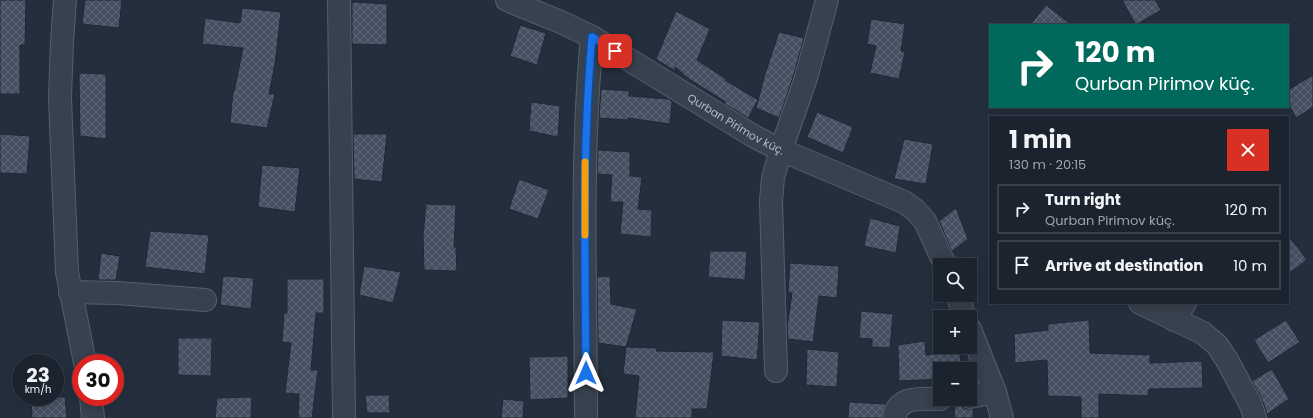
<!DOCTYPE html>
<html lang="en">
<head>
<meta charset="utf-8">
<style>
  :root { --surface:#1b232e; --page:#282f3a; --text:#f1f3f6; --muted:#a0a4aa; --line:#39404a }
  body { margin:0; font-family:Poppins,sans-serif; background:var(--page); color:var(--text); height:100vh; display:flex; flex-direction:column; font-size:15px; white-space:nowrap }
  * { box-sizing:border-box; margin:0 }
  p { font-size:13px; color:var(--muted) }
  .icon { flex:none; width:22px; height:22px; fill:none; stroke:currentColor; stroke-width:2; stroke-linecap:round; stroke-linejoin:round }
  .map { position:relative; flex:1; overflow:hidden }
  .panel { position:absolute; left:989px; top:116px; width:300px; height:188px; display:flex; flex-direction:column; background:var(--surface); border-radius:0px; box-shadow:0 2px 10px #0003,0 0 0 1px var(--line) }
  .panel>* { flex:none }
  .guide { position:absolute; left:989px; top:24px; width:300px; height:84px; border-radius:0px; box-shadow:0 2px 10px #0003,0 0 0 1px var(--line); background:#00695c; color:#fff; overflow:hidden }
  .buttons { position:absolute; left:933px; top:258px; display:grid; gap:8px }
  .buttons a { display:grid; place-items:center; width:44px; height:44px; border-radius:0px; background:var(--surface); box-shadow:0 2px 10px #0003,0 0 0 1px var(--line); font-size:20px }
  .speed { position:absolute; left:12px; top:354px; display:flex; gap:8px; font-size:20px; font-weight:700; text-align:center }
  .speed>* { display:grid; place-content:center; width:52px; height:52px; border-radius:50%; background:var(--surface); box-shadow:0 2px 10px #0003,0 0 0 1px var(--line); line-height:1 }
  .speed small { font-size:10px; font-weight:400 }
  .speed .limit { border:6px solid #d22; background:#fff; color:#111 }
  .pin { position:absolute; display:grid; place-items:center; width:34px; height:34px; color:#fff; margin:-17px; border-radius:8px; box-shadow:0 2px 6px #0006 }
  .me { position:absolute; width:44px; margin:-22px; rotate:0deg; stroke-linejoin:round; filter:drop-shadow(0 0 3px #0008) }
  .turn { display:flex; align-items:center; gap:14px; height:84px; padding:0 20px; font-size:18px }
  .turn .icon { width:52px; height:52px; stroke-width:2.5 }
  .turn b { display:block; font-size:28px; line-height:34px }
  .round { display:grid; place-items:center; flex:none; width:42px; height:42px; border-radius:0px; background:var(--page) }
  .headline { display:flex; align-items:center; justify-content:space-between; height:68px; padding:0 20px }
  h1 { font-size:24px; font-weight:700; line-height:30px }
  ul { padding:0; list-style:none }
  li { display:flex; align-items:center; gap:12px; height:50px; margin:0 8px 6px; padding:0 12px; border:2px solid var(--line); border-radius:0px }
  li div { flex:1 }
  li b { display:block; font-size:15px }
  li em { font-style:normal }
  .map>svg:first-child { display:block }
  .building { fill:url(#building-cross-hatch); stroke:#1f2835 }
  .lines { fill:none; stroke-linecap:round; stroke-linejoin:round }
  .street-casing { stroke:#565f6c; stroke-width:24 }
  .street { stroke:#38414e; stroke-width:22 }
  .route-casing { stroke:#114b97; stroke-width:10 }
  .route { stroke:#1a73e8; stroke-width:7 }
  .slow { stroke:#f59e0b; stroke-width:7 }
  .labels { text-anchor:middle; stroke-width:3; stroke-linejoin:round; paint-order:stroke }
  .street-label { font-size:11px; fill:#b4bcc9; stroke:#1d2633 }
</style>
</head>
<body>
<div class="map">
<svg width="1313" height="418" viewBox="0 0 1313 418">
  <defs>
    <pattern id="building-cross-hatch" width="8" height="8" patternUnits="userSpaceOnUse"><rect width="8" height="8" fill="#455162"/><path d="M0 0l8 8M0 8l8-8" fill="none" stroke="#5d6877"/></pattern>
  </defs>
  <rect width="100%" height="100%" fill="#242f3e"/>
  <g class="building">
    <polygon points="0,0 26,0 25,45 20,45 20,94 0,94"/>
    <polygon points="85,0 122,0 119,28 82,24"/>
    <polygon points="1122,0 1155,0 1161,10 1136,25"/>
    <polygon points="352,2 387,4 387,45 352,44"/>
    <polygon points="1046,5 1072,25 1030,25"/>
    <polygon points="242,8 281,12 275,64 269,94 275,94 267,128 230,123 233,92 234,92 243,48 202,44 205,18 240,23"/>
    <polygon points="676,11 710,29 697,60 726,79 725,80 758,100 748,118 722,102 726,102 689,79 675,67 675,71 656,59"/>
    <polygon points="871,19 905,24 901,51 905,52 899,79 870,73 876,46 867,44"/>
    <polygon points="520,25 546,33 537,65 510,56"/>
    <polygon points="779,32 804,38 794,74 779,118 756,108 765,74"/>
    <polygon points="79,73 106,74 106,139 80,136"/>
    <polygon points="1313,75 1313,107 1296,118 1288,103 1288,90"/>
    <polygon points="601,89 629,91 629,96 668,99 672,101 670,124 628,118 628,120 599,118"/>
    <polygon points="531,102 560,106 558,137 529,131"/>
    <polygon points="817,112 853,127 843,153 807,137"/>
    <polygon points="0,134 30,136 27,174 0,173"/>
    <polygon points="353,134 387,134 382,182 354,179"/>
    <polygon points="904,139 933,144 926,184 894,179"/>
    <polygon points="598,150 630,152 630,176 642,177 638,209 652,210 651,237 620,234 623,202 610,202 612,175 597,174"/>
    <polygon points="262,165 300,168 295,212 258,207"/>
    <polygon points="519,179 549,190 538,219 509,209"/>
    <polygon points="426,204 456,205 454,247 456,247 457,271 424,270 423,236"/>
    <polygon points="956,208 968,239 952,251 939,221"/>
    <polygon points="870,218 900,226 896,253 864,246"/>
    <polygon points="150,231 209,235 205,274 145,267"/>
    <polygon points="1288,235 1307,260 1288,274"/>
    <polygon points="710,251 747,251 745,280 708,277"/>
    <polygon points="101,253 120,256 116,280 98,280"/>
    <polygon points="790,263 839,266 837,298 819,296 813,342 788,339 787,328 792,293 788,292"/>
    <polygon points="364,266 401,272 393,303 359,295"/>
    <polygon points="223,276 254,278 251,309 220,305"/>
    <polygon points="610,276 611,304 637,309 626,347 598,343 597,277"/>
    <polygon points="287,279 324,279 324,313 316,313 311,370 318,370 312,418 298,418 299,394 285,393 291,343 282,342 284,313 287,313"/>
    <polygon points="861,311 893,314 890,348 872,347 872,339 859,338"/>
    <polygon points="722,320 760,322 757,360 721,356"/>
    <polygon points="1089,320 1090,353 1150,355 1150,363 1202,361 1203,388 1149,389 1148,396 1099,394 1099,418 1081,418 1081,397 1048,396 1047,360 1015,363 1014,334 1048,330 1048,324"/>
    <polygon points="1286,320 1300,342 1268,363 1254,340"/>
    <polygon points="178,338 212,338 211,376 178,375"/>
    <polygon points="925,341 926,355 960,352 961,369 940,369 940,379 899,381 898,345"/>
    <polygon points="626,347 657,348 656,351 714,352 707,409 692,409 692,418 635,418 639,376 623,374"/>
    <polygon points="807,349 839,352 837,387 806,385"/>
    <polygon points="568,356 568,398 530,400 529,357"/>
    <polygon points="1272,369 1289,399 1267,414 1262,399 1252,381"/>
    <polygon points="365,395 389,395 390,413 367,413"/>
    <polygon points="31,397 65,397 67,418 32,418"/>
    <polygon points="252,397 251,418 215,418 217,398"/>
    <polygon points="503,399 524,401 523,418 501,418"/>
    <polygon points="849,402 886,404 882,418 848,418"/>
    <polygon points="955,402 959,402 961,406 966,409 973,409 973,418 954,418"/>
  </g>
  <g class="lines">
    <g class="street-casing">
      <g id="street">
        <polyline points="65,0 62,42 60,98 67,272 85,363"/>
        <polyline points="339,0 344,418"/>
        <path id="s1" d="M507,0L563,23L592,37L755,137L781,150L904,202L915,210L925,221L945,265"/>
        <polyline points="70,292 118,293 205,300"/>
        <polyline points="957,295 965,317"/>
        <polyline points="1140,303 1203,333 1217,345 1227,360 1251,405 1255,418"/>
        <polyline points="1174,320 1185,303"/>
        <polyline points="970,329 995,392 1002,418"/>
        <polyline points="776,371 771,201 773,178 781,150 806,78 827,0"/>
        <polyline points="91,397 93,418"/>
        <polyline points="970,397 995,392"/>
        <path d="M586,418C586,291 580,164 592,37"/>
        <path d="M894,418C898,395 922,399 940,399"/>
      </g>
    </g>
    <use href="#street" class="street"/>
  </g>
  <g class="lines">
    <g class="route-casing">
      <path id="route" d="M586,373C585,261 582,149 592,37L615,51"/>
    </g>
    <use href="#route" class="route"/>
    <polyline class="slow" points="585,235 585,162"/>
  </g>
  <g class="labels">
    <g class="street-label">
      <text dy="4" stroke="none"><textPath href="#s1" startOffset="261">Qurban Pirimov küç.</textPath></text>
    </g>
  </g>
</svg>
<div class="buttons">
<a><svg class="icon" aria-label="search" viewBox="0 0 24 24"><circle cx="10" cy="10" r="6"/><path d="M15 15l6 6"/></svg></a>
<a>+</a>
<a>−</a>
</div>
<div class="speed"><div>23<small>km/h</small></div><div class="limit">30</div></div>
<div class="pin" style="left:615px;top:51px;background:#d93025"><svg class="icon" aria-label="arrive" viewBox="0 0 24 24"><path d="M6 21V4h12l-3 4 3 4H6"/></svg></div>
<svg class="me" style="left:586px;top:373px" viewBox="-20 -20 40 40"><path d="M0-17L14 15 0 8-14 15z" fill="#1a73e8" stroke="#fff" stroke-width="4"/></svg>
<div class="guide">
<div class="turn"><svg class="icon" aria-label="right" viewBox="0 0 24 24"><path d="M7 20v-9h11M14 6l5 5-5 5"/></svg><div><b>120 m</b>Qurban Pirimov küç.</div></div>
</div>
<section class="panel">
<div class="headline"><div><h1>1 min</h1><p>130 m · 20:15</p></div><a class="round" style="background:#d93025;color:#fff"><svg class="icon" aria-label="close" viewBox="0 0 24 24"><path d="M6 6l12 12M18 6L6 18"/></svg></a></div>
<ul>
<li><svg class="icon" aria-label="right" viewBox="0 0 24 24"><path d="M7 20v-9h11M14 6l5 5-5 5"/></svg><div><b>Turn right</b><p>Qurban Pirimov küç.</p></div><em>120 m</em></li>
<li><svg class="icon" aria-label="arrive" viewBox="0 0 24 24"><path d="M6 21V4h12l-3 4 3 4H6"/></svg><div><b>Arrive at destination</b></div><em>10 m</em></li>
</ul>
</section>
</div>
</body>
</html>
